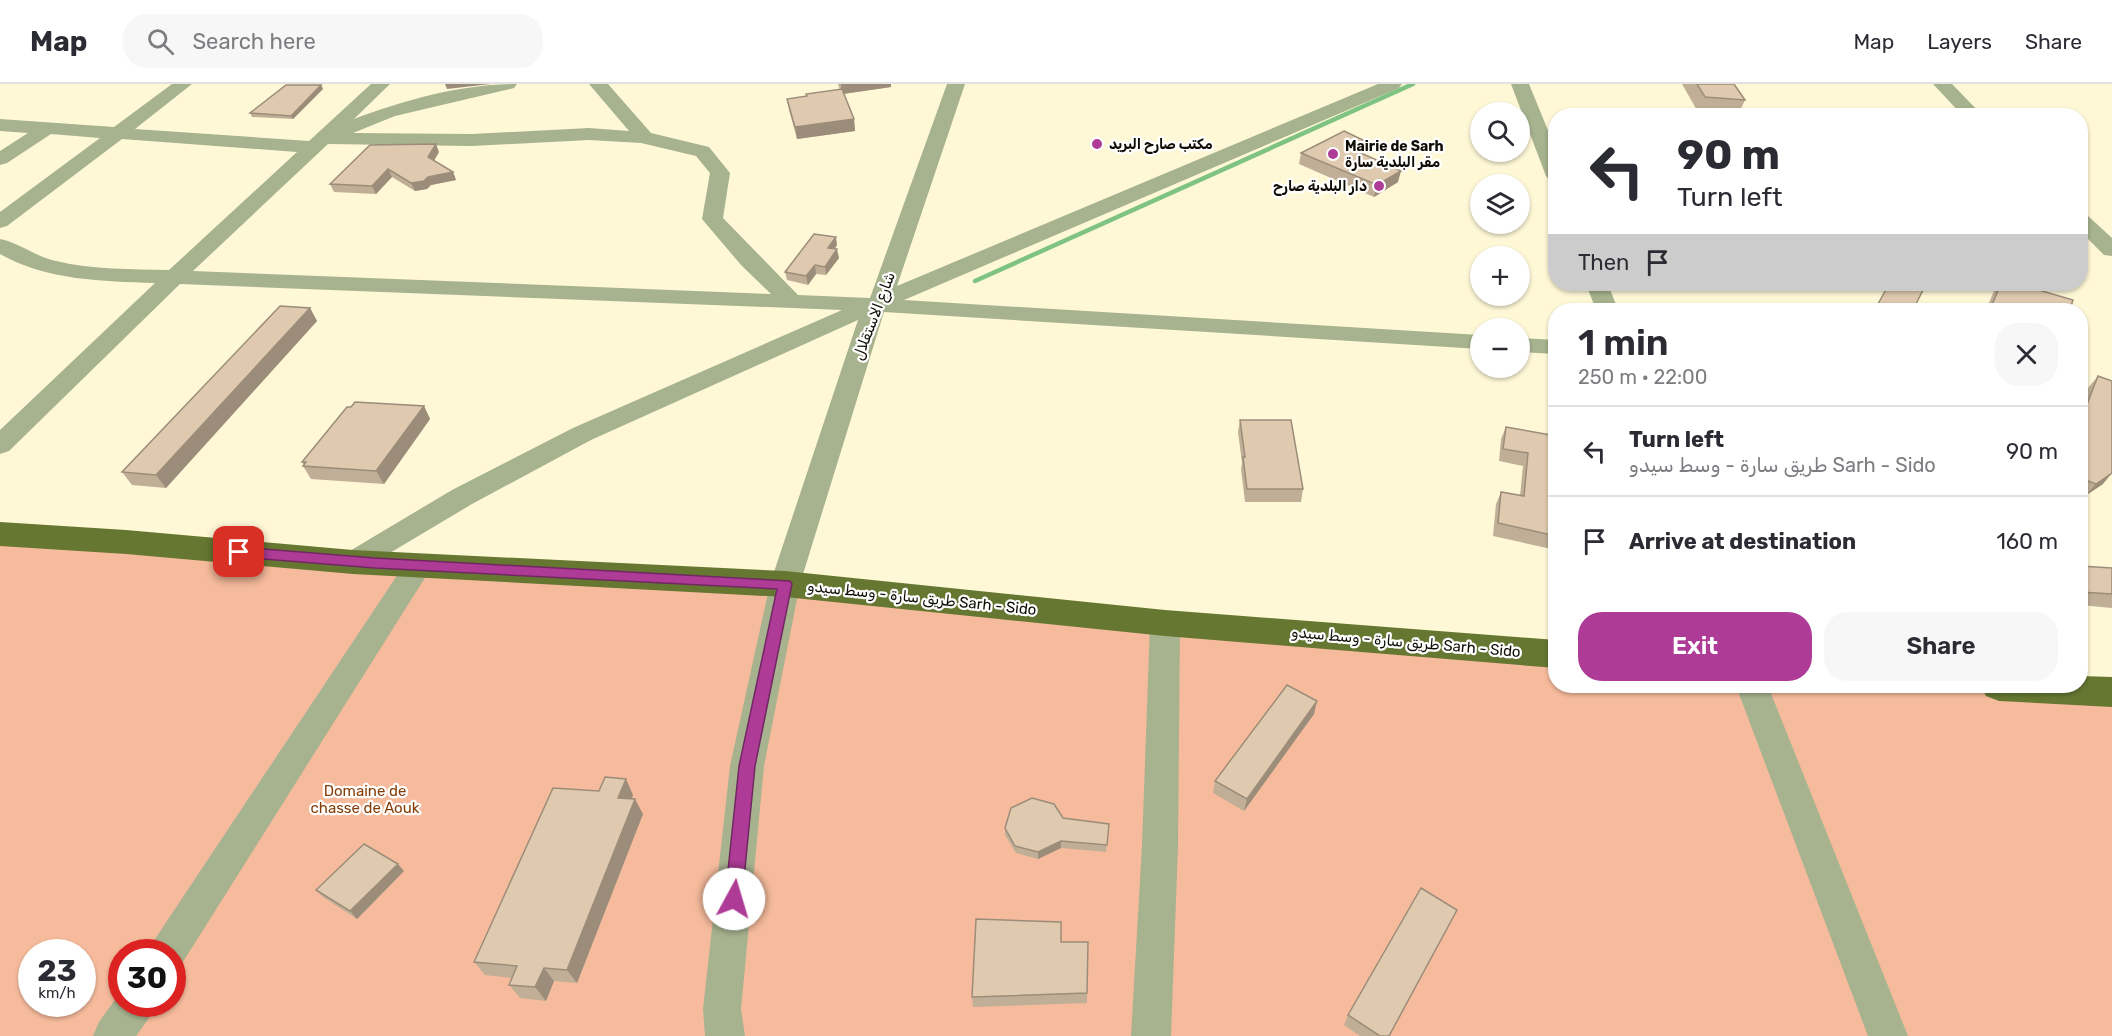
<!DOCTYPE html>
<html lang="en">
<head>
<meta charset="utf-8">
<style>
  :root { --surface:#fff; --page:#f7f7f7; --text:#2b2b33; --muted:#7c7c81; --line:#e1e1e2; --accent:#ae3c96 }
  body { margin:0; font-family:Rubik,"Noto Naskh Arabic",sans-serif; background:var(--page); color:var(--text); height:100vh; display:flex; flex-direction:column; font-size:22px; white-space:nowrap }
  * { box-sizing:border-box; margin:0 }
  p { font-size:20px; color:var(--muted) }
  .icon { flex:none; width:33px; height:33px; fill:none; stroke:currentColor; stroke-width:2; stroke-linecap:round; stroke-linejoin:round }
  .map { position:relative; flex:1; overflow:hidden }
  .panel { position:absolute; left:1548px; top:219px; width:540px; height:390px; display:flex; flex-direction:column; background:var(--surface); border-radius:24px; box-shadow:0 2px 4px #0004 }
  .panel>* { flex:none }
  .top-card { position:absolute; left:1548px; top:24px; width:540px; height:183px; border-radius:24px; box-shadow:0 2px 4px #0004; background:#fff; color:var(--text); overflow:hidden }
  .controls { position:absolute; left:1470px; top:18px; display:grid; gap:12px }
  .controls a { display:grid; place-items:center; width:60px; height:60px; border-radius:50%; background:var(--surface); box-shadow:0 2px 4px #0004; font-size:30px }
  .speed { position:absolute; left:18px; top:855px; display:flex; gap:12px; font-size:30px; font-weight:700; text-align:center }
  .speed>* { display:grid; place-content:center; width:78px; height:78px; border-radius:50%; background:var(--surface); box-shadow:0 2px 4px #0004; line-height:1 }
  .speed small { font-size:15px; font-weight:400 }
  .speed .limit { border:9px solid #d22; background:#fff; color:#111 }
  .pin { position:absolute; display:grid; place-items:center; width:51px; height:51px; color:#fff; margin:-26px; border-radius:12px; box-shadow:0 3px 9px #0006 }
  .me { position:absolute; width:66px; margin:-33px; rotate:6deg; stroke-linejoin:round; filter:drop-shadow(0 0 4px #0008) }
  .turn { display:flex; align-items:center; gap:21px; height:126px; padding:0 30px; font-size:27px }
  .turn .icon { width:78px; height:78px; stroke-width:2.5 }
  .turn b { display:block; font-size:42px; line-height:51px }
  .then { display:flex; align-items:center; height:57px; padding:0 30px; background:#0003; gap:12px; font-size:22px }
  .round { display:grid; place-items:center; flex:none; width:63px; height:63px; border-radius:24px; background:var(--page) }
  .head { display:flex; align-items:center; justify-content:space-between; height:102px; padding:0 30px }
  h1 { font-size:36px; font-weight:600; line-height:45px }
  .button { display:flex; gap:12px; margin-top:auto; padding:12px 30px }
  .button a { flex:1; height:69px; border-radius:24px; background:var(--accent); color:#fff; font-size:24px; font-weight:600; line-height:69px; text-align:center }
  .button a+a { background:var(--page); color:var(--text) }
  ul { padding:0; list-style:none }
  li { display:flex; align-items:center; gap:18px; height:90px; padding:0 30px; border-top:2px solid var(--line) }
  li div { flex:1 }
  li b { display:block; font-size:22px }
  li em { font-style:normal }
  header { display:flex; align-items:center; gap:36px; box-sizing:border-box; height:84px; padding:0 30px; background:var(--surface); border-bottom:2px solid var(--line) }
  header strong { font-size:28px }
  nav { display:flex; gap:33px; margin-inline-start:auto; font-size:21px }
  .search { width:420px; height:54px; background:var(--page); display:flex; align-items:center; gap:15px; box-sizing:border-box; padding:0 21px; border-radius:24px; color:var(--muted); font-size:22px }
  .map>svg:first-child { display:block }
  .green { fill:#f6bb9c; fill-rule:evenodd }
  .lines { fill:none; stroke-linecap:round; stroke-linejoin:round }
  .stream { stroke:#7fc382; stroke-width:4.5 }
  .minor { fill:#a7b28e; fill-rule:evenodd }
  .major { fill:#667732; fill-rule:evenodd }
  .wall { fill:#c0ae96 }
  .shaded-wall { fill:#9c8d7a }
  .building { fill:#dfcaaf; stroke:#9c8d7a; stroke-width:1.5 }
  .route { fill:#ae3c96; stroke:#712762; stroke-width:1.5 }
  .poi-dot { fill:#ae3c96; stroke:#fff; stroke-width:2 }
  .labels { text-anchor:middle; stroke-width:4.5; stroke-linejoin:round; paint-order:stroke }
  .far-poi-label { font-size:14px; font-weight:bold; fill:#0e0c03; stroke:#fff; text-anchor:start }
  .street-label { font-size:15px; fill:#0e0c03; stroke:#fff }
  .park-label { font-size:15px; fill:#853d07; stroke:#fff }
</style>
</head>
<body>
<header>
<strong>Map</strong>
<div class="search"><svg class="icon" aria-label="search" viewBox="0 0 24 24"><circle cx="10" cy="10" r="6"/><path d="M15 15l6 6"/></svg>Search here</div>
<nav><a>Map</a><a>Layers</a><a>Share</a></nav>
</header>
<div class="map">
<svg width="2112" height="952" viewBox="0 0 2112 952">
  <rect width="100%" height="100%" fill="#fff8d7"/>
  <path class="green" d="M0,450L1555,570L1556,602H1999L2112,608V952H0ZM32,868H82V920H32ZM122,868H172V920H122Z"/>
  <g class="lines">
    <polyline class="stream" points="975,197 1413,0"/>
    <g class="minor">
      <path d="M172,0H192L135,45L309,57L371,0H390L354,35C405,16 462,0 517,0L514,4L395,32L353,49L472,50L589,44L629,47L589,0H608L651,49L709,63L730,89L723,134L798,211L870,214L947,0H965L897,202L1378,0H1402L1399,4L904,216L1480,251V265L884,228L800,500L764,682L741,925L745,952H705L703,925L730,682L770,500L858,236L591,356L472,420L363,485L353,488L343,485L339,478L343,471L452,406L573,344L842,226L180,200L9,367L0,370V346L155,199C102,197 48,197 0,170V155C20,159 36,173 56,177C93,186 132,185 169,186L297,68L122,55L7,142L0,144V128L100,54L51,50L7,79L0,81V67L28,49L0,47V35L114,43ZM589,56L641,59L696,72L710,89L702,135L741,181L771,210L193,187L328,60L472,62Z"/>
      <polygon points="1511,0 1529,0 1556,66 1556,98 1549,96 1546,92"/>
      <polygon points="1933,0 1952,0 1983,32 1963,32"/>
      <polygon points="2080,129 2087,131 2112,154 2112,172 2104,171 2080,147"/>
      <polygon points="1586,200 1608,200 1618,226 1596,226"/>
      <polygon points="1520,254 1556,256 1556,270 1520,268"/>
      <polygon points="418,471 428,475 432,482 428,489 181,881 172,884 172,868 150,868 155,855 408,475"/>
      <polygon points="1165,528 1176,531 1180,539 1178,762 1171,952 1131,952 1142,762 1150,539 1154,531"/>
      <polygon points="1736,602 1768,602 1908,952 1868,952"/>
      <polygon points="122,906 122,920 154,920 149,934 136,952 93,952 99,938"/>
    </g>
    <g class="major">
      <polygon points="0,438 126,446 353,466 785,487 1165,526 1556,556 1556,584 1165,552 785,513 353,490 126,470 0,462"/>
      <polygon points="2080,592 2112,593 2112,623 1999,617 1986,612 1981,602 2080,602"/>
    </g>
  </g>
  <g class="wall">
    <polygon points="838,0 891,0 891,3 844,10 854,35 855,47 797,55 789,26 787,15 806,12 840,6"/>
    <polygon points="1682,0 1734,0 1745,16 1738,31 1698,28"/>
    <polygon points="321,1 323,5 293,35 252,33 250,29"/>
    <polygon points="1367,58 1364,69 1362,70 1398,98 1374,113 1299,80 1301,69"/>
    <polygon points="439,68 434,77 453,88 456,96 431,101 427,105 415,107 392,93 376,110 334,108 330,100"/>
    <polygon points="837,161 835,165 839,174 826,191 816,190 808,201 787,196 785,188"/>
    <polygon points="1889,200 1913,226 1874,226"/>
    <polygon points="2000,200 2018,200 2070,226 1986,226 1994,207"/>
    <polygon points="310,224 317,237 166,404 132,401 122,388"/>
    <polygon points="2098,292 2103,400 2085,412 2080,411 2080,323 2088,304"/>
    <polygon points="424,322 430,335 384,400 311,395 303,382 304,381 302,378"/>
    <polygon points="1240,336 1303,405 1301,418 1245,418 1241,385 1242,379 1238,348"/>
    <polygon points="1506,343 1556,352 1556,466 1493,452 1496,420 1501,408 1520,412 1523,382 1499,377 1501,355"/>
    <polygon points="2080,482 2112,484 2112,524 2080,521"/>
    <polygon points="1314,630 1244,727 1213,709 1215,697"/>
    <polygon points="633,711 632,715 643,730 577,899 554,897 546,917 520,914 509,901 512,894 485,891 474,878"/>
    <polygon points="1063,734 1109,740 1106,768 1061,764 1038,775 1016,769 1005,751 1005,744"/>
    <polygon points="404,787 357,835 323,813 316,806"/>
    <polygon points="1061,858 1088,858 1087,919 973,923 972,913"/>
    <polygon points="1348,931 1389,952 1360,952 1344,941"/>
  </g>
  <g class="shaded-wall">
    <polygon points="445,0 491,0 447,5"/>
    <polygon points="841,0 891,0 891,3 842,10"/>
    <polygon points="321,1 323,5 293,35 291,32"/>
    <polygon points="854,35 855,47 797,55 795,43"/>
    <polygon points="1367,58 1364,69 1350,77 1352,65"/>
    <polygon points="436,60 439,68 431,81 428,73"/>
    <polygon points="388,85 392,93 376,110 372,102"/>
    <polygon points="1401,87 1398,98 1374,113 1377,101"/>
    <polygon points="453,88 456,96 431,101 427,105 415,107 411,99 428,93"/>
    <polygon points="836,153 837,161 829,172 828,164"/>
    <polygon points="837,165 839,174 826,191 825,183"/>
    <polygon points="815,181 816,190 808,201 806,192"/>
    <polygon points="310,224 317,237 166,404 156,391"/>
    <polygon points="424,322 430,335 384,400 376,387"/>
    <polygon points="2112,389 2103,400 2085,412 2096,400"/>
    <polygon points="1317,617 1314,630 1244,727 1247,715"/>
    <polygon points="626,695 633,711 626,729 618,714"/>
    <polygon points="635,715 643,730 577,899 567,886"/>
    <polygon points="1061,757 1061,764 1038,775 1038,768"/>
    <polygon points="398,780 404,787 357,835 350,827"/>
    <polygon points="544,884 554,897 546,917 535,903"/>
  </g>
  <g class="building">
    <polygon points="1697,0 1734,0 1745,16 1705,13"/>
    <polygon points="286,1 321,1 291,32 250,29"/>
    <polygon points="842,5 854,35 795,43 787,15 807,12 806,10"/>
    <polygon points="1344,47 1367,58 1352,65 1401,87 1377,101 1301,69"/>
    <polygon points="436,60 428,73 453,88 428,93 424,97 411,99 388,85 372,102 330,100 370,61"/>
    <polygon points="814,150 836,153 828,164 837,165 825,183 815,181 806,192 785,188"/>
    <polygon points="1889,200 1909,200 1924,204 1913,226 1896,226 1878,220"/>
    <polygon points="2001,200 2018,200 2073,216 2070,226 2002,226 1991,223"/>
    <polygon points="280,222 310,224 156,391 122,388"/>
    <polygon points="2098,292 2112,297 2112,389 2096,400 2080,394 2080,338"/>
    <polygon points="355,318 424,322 376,387 303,382 306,378 302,378 347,323 351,323"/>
    <polygon points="1240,336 1291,336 1303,405 1247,405 1243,373 1245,373"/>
    <polygon points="1506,343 1556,352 1556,452 1498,439 1501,408 1524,412 1528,369 1503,365"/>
    <polygon points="2080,482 2112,484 2112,510 2080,508"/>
    <polygon points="1287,601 1317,617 1247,715 1215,697"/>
    <polygon points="605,693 626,695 618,714 635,715 567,886 544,884 535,903 509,901 517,882 474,878 553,704 599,707"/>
    <polygon points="1032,714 1054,720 1063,734 1109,740 1107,761 1061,757 1038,768 1015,762 1005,744 1011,724"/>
    <polygon points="364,760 398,780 350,827 316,806"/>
    <polygon points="1421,804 1457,826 1389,952 1380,952 1348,931"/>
    <polygon points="976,835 1061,838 1061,858 1088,858 1087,909 972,913"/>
  </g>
  <polygon class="route" points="239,463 375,474 790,497 792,500 755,682 742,815 740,820 734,823 727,820 725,815 739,682 777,505 375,484 239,473 233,468"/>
  <g class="poi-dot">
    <circle cx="1097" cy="60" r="6"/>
    <circle cx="1333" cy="70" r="6"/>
    <circle cx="1379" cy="102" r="6"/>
  </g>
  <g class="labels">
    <g class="far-poi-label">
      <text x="1109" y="65">مكتب صارح البريد</text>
      <text x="1345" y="67">Mairie de Sarh<tspan x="1345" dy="16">مقر البلدية سارة</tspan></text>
      <text x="1367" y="107" text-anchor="end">دار البلدية صارح</text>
    </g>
    <g class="street-label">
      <text transform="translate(874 232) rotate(-69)" y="5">شارع الاستقلال</text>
      <text transform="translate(922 514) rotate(6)" y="5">طريق سارة - وسط سيدو Sarh - Sido</text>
      <text transform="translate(1406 558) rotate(5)" y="5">طريق سارة - وسط سيدو Sarh - Sido</text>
    </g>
    <g class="park-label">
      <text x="365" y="712">Domaine de<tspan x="365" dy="17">chasse de Aouk</tspan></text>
    </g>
  </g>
</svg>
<div class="controls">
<a><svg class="icon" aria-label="search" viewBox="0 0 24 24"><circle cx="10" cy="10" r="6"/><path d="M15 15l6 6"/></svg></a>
<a><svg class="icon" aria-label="layers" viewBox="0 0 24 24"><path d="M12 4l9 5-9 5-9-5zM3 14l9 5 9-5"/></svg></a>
<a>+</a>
<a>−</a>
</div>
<div class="speed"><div>23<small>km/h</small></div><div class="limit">30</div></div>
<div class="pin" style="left:239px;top:468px;background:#d93025"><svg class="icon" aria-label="arrive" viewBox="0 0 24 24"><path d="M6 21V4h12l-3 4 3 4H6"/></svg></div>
<svg class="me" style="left:734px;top:815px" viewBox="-20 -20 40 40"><circle r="19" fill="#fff"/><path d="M0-13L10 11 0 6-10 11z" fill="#ae3c96"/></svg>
<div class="top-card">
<div class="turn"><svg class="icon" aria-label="left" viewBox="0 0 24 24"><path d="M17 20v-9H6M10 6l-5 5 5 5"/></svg><div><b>90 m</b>Turn left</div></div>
<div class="then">Then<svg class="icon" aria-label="arrive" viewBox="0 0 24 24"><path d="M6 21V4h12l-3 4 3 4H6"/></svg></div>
</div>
<section class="panel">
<div class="head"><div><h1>1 min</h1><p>250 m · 22:00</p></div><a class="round"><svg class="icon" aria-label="close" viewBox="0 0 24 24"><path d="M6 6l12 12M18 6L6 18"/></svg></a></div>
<ul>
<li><svg class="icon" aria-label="left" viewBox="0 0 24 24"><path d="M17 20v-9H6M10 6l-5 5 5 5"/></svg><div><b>Turn left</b><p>طريق سارة - وسط سيدو Sarh - Sido</p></div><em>90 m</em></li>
<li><svg class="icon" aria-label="arrive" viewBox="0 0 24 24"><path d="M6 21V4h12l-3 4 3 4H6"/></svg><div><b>Arrive at destination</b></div><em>160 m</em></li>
</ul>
<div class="button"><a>Exit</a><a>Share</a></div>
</section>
</div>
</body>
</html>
